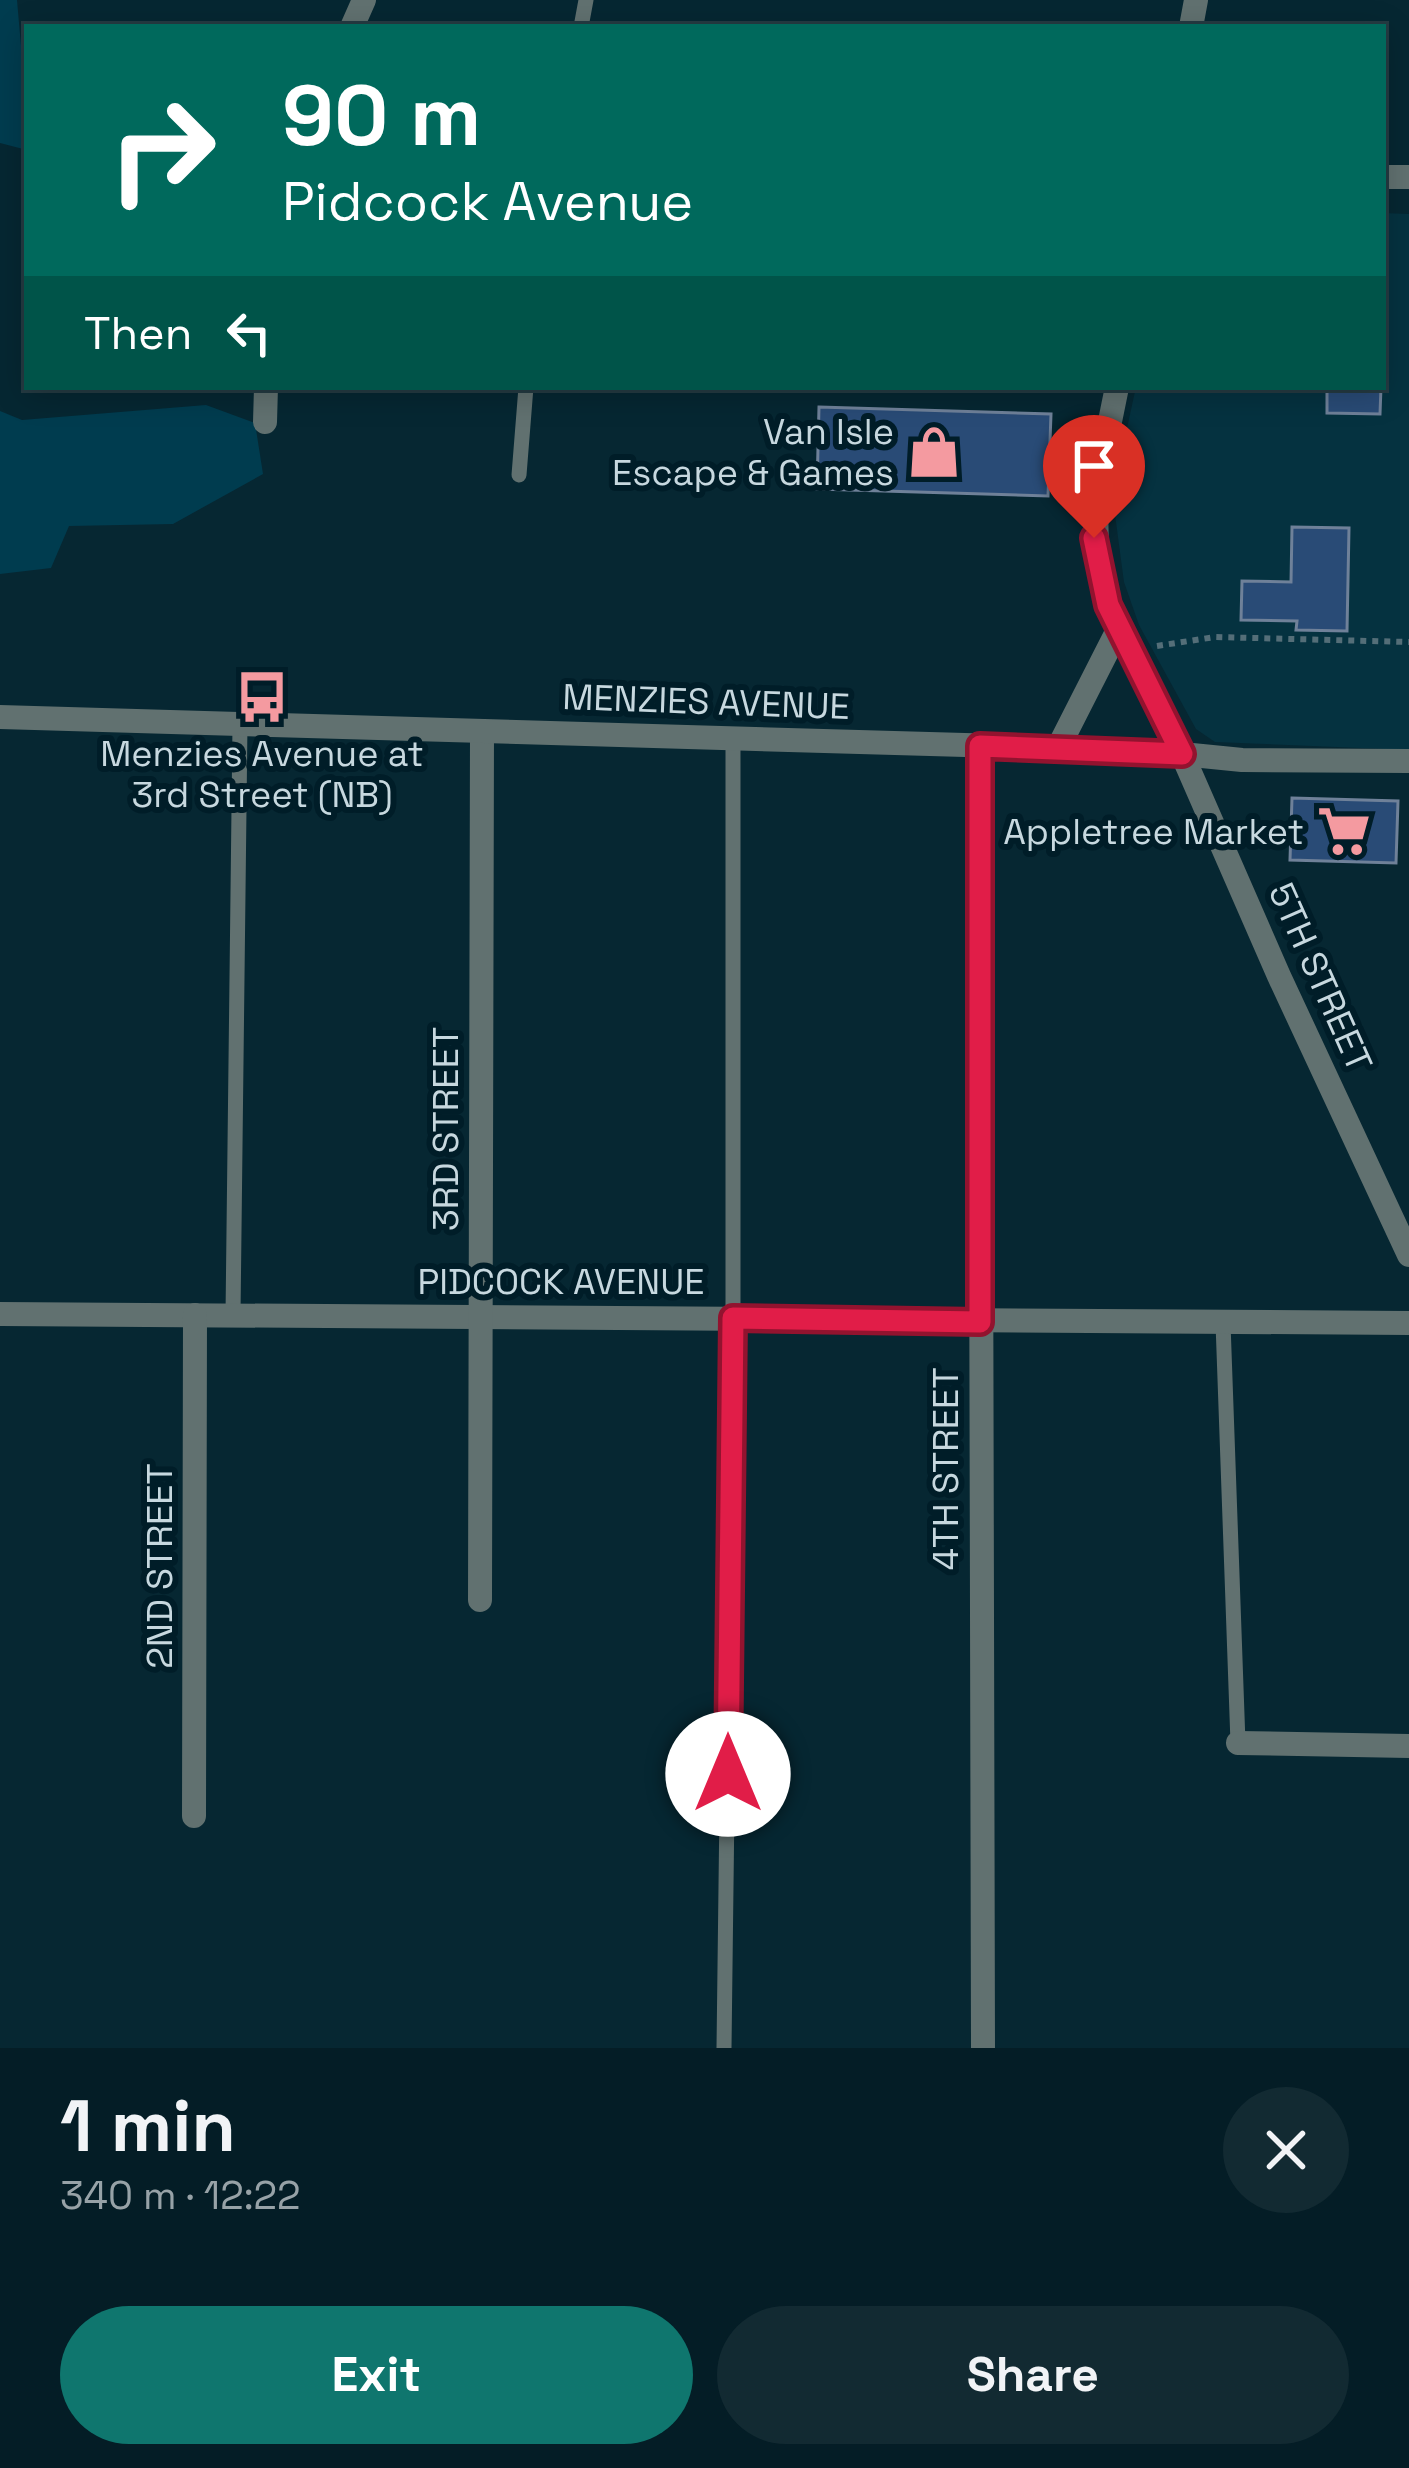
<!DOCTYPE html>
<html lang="en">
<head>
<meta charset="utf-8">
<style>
  :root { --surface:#041d26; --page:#122a32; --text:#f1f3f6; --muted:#97a2a7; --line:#253b43; --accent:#0f766e }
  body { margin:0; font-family:"Space Grotesk",sans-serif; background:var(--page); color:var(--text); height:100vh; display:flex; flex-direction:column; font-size:45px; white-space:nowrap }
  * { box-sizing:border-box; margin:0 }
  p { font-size:39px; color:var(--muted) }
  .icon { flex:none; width:66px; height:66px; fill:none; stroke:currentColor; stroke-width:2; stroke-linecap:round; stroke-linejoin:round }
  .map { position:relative; height:2048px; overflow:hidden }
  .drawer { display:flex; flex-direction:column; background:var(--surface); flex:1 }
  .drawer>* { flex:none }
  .guide { position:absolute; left:24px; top:24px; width:1362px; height:366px; border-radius:0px; box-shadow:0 6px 30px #0003,0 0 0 3px var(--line); background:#00695c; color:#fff; overflow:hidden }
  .pin { position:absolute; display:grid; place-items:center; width:102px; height:102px; color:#fff; margin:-123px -51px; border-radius:50% 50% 50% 0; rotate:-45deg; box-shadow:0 0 12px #0007 }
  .pin .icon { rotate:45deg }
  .me { position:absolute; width:132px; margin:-66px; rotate:0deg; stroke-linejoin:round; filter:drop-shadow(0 0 9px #0008) }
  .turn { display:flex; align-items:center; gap:42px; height:252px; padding:0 60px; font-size:54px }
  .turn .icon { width:156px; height:156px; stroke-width:2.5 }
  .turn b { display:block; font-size:84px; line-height:102px }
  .then { display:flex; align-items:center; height:114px; padding:0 60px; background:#0003; gap:24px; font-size:45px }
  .round { display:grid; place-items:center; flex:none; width:126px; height:126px; border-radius:63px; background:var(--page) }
  .summary { display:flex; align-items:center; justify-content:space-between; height:204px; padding:0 60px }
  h1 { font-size:72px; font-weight:600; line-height:90px }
  .action { display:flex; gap:24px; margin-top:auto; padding:24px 60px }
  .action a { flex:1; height:138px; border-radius:72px; background:var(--accent); color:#fff; font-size:48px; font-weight:600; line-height:138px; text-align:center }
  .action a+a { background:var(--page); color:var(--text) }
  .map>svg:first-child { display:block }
  .built { fill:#053240 }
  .green { fill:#003c4f }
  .building { fill:#294b76; stroke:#6f8199; stroke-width:3 }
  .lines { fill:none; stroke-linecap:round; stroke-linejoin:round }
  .path { stroke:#546e78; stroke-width:6; stroke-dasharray:6 6; stroke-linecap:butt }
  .service { stroke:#617170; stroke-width:15 }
  .minor { stroke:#617170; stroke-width:24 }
  .tertiary { stroke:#617170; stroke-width:24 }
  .route-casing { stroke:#92132f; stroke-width:30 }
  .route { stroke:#e11d48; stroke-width:21 }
  .labels { text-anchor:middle; stroke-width:12; stroke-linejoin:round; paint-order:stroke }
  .poi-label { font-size:36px; fill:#c7d8df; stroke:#001d28; text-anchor:end }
  .street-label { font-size:36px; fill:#c7d8df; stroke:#001d28 }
</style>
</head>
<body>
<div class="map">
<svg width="1409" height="2048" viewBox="0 0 1409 2048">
  <rect width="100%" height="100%" fill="#062732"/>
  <polygon class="built" points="1383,213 1409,214 1409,750 1215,742 1196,729 1139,625 1124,582 1114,507 1116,478 1136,387 1383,387"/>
  <g class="green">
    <polygon points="0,0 17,0 24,80 27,83 27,150 0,143"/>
    <polygon points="206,405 255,423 263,474 173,524 69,526 51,568 0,574 0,411 22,420"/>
  </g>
  <g class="building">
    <polygon points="1327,387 1381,387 1380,414 1327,413"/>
    <polygon points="819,407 1051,414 1048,496 817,489"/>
    <polygon points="1292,527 1349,528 1347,631 1296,630 1297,621 1241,620 1242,581 1291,582"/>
    <polygon points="1292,798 1398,801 1396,863 1290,860"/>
  </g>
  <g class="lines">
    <polyline class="path" points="1157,646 1215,637 1409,642"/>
    <g class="service">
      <polyline points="581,27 586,0"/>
      <polyline points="519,475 526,387"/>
      <polyline points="233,1315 240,724"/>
      <polyline points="1223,1323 1238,1743"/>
      <polyline points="724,2048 733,1318 733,738"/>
    </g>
    <g class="minor">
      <polyline points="352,27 364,0"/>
      <polyline points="1383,177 1409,177"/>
      <polyline points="265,422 266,387"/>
      <polyline points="980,745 983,2048"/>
      <polyline points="1182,754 1242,760 1409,761"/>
      <polyline points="0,1314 1409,1323"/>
      <polyline points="480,1600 482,731"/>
      <polyline points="1238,1743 1409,1746"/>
      <polyline points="194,1816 195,1315"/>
    </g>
    <g class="tertiary">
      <polyline points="1191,27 1196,0"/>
      <polyline points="1117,387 1096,490 1097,562 1108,605 1182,754 1279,976 1409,1255"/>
      <polyline points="0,717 1136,750 1182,754"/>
      <polyline points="1058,748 1119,628"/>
    </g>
  </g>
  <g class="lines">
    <g class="route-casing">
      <polyline id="route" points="728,1774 733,1318 980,1322 980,746 1182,754 1108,605 1094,538"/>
    </g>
    <use href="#route" class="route"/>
  </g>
  <defs>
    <g id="shop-bare" transform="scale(4.14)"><path d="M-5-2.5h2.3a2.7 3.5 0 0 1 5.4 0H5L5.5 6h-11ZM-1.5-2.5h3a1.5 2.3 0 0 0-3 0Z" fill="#f49aa0" stroke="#001d28" stroke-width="2.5" paint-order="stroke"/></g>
    <g id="bus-bare" transform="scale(4.14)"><path d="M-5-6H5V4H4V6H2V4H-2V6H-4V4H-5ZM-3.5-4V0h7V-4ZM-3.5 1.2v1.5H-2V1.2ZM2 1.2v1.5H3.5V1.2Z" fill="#f49aa0" stroke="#001d28" stroke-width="2.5" paint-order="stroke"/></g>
    <g id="supermarket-bare" transform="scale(4.14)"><path d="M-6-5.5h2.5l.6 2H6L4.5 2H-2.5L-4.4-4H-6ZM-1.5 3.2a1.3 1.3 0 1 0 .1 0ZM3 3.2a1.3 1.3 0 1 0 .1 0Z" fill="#f49aa0" stroke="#001d28" stroke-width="2.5" paint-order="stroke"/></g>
  </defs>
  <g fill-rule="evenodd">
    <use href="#shop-bare" x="934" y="452"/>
    <use href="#bus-bare" x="262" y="697"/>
    <use href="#supermarket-bare" x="1344" y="831"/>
  </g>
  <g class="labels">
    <g class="poi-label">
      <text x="894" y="444">Van Isle<tspan x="894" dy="41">Escape &amp; Games</tspan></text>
      <text x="262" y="766" text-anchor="middle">Menzies Avenue at<tspan x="262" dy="41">3rd Street (NB)</tspan></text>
      <text x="1304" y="844">Appletree Market</text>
    </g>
    <g class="street-label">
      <text transform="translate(706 701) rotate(2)" y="13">MENZIES AVENUE</text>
      <text transform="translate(1321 977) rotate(66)" y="13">5TH STREET</text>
      <text transform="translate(445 1129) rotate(-90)" y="13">3RD STREET</text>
      <text x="561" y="1294">PIDCOCK AVENUE</text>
      <text transform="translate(945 1469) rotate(-90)" y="13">4TH STREET</text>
      <text transform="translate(159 1566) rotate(-90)" y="13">2ND STREET</text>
    </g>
  </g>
</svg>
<div class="pin" style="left:1094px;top:538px;background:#d93025"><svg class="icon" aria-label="arrive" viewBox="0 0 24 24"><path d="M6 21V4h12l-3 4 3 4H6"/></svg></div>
<svg class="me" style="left:728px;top:1774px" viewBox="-20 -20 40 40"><circle r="19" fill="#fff"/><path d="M0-13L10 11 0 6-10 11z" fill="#e11d48"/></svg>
<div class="guide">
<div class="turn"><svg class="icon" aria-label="right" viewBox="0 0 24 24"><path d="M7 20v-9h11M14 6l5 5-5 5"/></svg><div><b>90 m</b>Pidcock Avenue</div></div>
<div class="then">Then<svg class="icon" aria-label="left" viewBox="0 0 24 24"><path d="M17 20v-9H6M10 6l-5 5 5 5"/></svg></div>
</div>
</div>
<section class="drawer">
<div class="summary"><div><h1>1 min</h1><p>340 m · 12:22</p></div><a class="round"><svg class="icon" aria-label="close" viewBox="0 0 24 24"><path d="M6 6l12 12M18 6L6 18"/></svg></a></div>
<div class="action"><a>Exit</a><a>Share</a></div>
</section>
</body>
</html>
